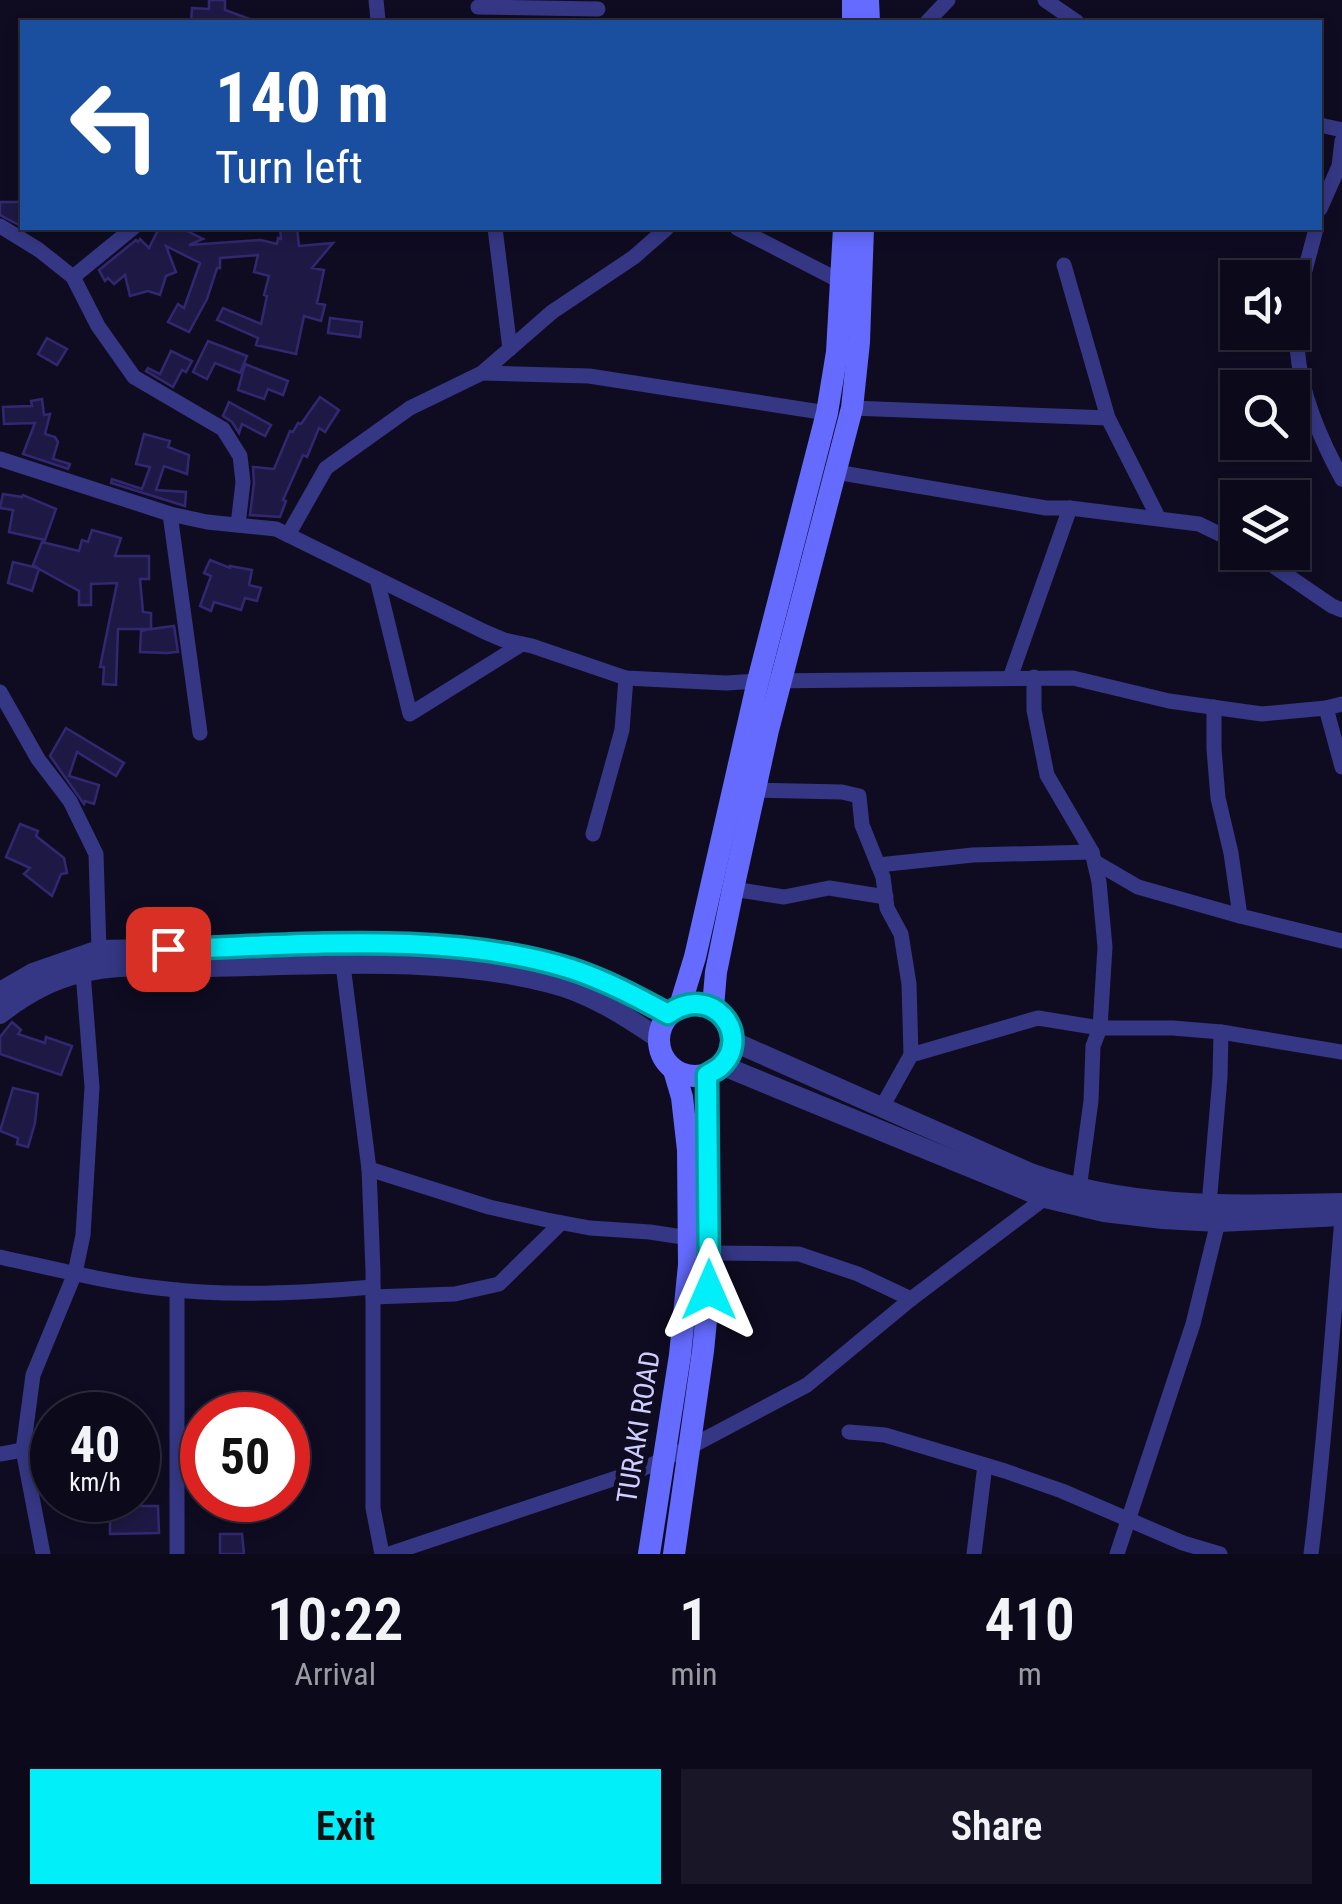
<!DOCTYPE html>
<html lang="en">
<head>
<meta charset="utf-8">
<style>
  :root { --surface:#0b091a; --page:#191727; --text:#f1f3f6; --muted:#9a9aa2; --line:#2b2a39; --accent:#00eff9 }
  body { margin:0; font-family:"Roboto Condensed",sans-serif; background:var(--page); color:var(--text); height:100vh; display:flex; flex-direction:column; font-size:38px; white-space:nowrap }
  * { box-sizing:border-box; margin:0 }
  p { font-size:32px; color:var(--muted) }
  .icon { flex:none; width:55px; height:55px; fill:none; stroke:currentColor; stroke-width:2; stroke-linecap:round; stroke-linejoin:round }
  .map { position:relative; height:1554px; overflow:hidden }
  .sheet { display:flex; flex-direction:column; background:var(--surface); flex:1 }
  .sheet>* { flex:none }
  .banner { position:absolute; left:20px; top:20px; width:1302px; height:210px; border-radius:0px; box-shadow:0 5px 15px #0003,0 0 0 2px var(--line); background:#1a4fa0; color:#fff; overflow:hidden }
  .controls { position:absolute; left:1220px; top:260px; display:grid; gap:20px }
  .controls a { display:grid; place-items:center; width:90px; height:90px; border-radius:0px; background:var(--surface); box-shadow:0 5px 15px #0003,0 0 0 2px var(--line); font-size:50px }
  .speed { position:absolute; left:30px; top:1392px; display:flex; gap:20px; font-size:50px; font-weight:700; text-align:center }
  .speed>* { display:grid; place-content:center; width:130px; height:130px; border-radius:50%; background:var(--surface); box-shadow:0 5px 15px #0003,0 0 0 2px var(--line); line-height:1 }
  .speed small { font-size:25px; font-weight:400 }
  .speed .limit { border:15px solid #d22; background:#fff; color:#111 }
  .pin { position:absolute; display:grid; place-items:center; width:85px; height:85px; color:#fff; margin:-42px; border-radius:20px; box-shadow:0 5px 15px #0006 }
  .me { position:absolute; width:110px; margin:-55px; rotate:0deg; stroke-linejoin:round; filter:drop-shadow(0 0 8px #0008) }
  .turn { display:flex; align-items:center; gap:35px; height:210px; padding:0 30px; font-size:45px }
  .turn .icon { width:130px; height:130px; stroke-width:2.5 }
  .turn b { display:block; font-size:70px; line-height:85px }
  .eta { display:flex; justify-content:space-evenly; align-items:center; height:170px; text-align:center }
  .eta b { font-size:60px; font-weight:600; line-height:70px }
  .primary-button { display:flex; gap:20px; margin-top:auto; padding:20px 30px }
  .primary-button a { flex:1; height:115px; border-radius:0px; background:var(--accent); color:#111; font-size:40px; font-weight:600; line-height:115px; text-align:center }
  .primary-button a+a { background:var(--page); color:var(--text) }
  .map>svg:first-child { display:block }
  .building { fill:#1e1844; stroke:#322871; stroke-width:2.5 }
  .lines { fill:none; stroke-linecap:round; stroke-linejoin:round }
  .minor { stroke:#353784; stroke-width:15 }
  .tertiary { stroke:#353784; stroke-width:20 }
  .secondary { stroke:#656bff; stroke-width:22 }
  .route-casing { stroke:#009ba2; stroke-width:25 }
  .route { stroke:#00eff9; stroke-width:18 }
  .labels { text-anchor:middle; stroke-width:10; stroke-linejoin:round; paint-order:stroke }
  .street-label { font-size:28px; fill:#d0ceff; stroke:#0f0c22 }
</style>
</head>
<body>
<div class="map">
<svg width="1342" height="1554" viewBox="0 0 1342 1554">
  <rect width="100%" height="100%" fill="#0f0c22"/>
  <g class="building">
    <polygon points="209,0 225,0 225,10 255,21 254,22 191,22 192,8 209,9"/>
    <polygon points="21,196 21,226 0,215 0,202 18,202"/>
    <polygon points="159,228 168,228 176,231 178,228 181,228 203,239 189,245 261,240 277,244 278,238 281,239 280,228 297,228 299,246 333,243 312,268 324,270 317,303 325,305 321,321 304,316 296,354 256,345 258,338 217,320 223,308 261,324 267,296 264,295 269,276 254,272 258,255 220,258 220,268 217,268 207,299 189,332 168,322 178,304 184,308 200,263 166,246 176,272 166,276 160,295 148,291 130,296 125,275 114,284 108,278 105,281 99,270 136,240 138,242 140,239 149,248"/>
    <polygon points="330,318 362,322 360,337 328,333"/>
    <polygon points="47,338 67,349 57,365 38,354"/>
    <polygon points="208,341 247,356 240,373 215,363 207,379 193,372"/>
    <polygon points="171,351 192,361 186,372 182,370 173,387 146,371 148,368 160,374"/>
    <polygon points="245,364 288,381 283,395 268,389 264,399 238,390"/>
    <polygon points="320,397 339,410 325,432 319,428 307,457 303,455 283,500 286,501 280,517 250,515 254,483 253,467 274,469 290,431 293,432 298,423 301,424"/>
    <polygon points="42,399 44,415 50,414 45,434 55,437 58,442 53,459 70,464 68,469 23,454 35,423 4,424 3,407 32,406 31,401"/>
    <polygon points="229,402 271,425 265,436 242,424 239,433 232,422 223,416"/>
    <polygon points="144,434 170,441 168,447 189,455 187,474 164,466 156,490 186,492 185,506 111,483 112,479 142,489 150,467 136,464"/>
    <polygon points="3,494 22,497 23,495 56,509 45,540 9,532 13,510 0,508"/>
    <polygon points="92,530 121,538 115,556 149,556 149,579 140,579 143,612 151,613 151,629 174,626 178,652 167,653 140,652 141,631 150,629 118,629 116,685 103,684 104,667 100,667 117,583 91,584 91,605 79,605 79,591 39,569 32,591 8,583 13,562 38,568 33,565 42,542 79,551 82,540 88,542"/>
    <polygon points="210,560 230,568 230,566 252,570 249,585 261,588 257,601 245,598 241,610 214,602 211,611 200,606 211,576 204,573"/>
    <polygon points="66,728 124,763 116,776 77,752 69,776 99,785 94,804 85,801 84,804 50,756"/>
    <polygon points="20,824 38,831 36,836 64,858 67,873 61,874 52,896 24,874 30,868 6,857"/>
    <polygon points="12,1022 21,1030 18,1034 45,1043 46,1037 72,1046 61,1075 0,1054 0,1037"/>
    <polygon points="13,1088 38,1094 35,1123 28,1147 17,1144 18,1138 0,1131"/>
    <polygon points="110,1506 158,1506 159,1533 110,1534"/>
    <polygon points="220,1534 242,1534 244,1554 220,1554"/>
  </g>
  <g class="lines">
    <g class="minor">
      <polyline points="376,0 378,20"/>
      <polyline points="1045,0 1077,22"/>
      <polyline points="478,7 598,9"/>
      <polyline points="927,22 948,0"/>
      <polyline points="1320,125 1342,130"/>
      <polyline points="1320,209 1339,166 1342,141"/>
      <polyline points="0,226 39,250 73,277 98,326 134,377 223,429 240,456 243,482 238,525"/>
      <polyline points="495,228 510,349"/>
      <polyline points="737,228 842,282"/>
      <path d="M1316,228C1310,255 1299,285 1297,313C1292,373 1314,427 1342,479"/>
      <polyline points="1064,265 1108,418 1158,517"/>
      <polyline points="73,277 133,228"/>
      <polyline points="482,373 589,376 827,413"/>
      <polyline points="852,408 1108,418"/>
      <polyline points="0,459 170,514 207,522 276,529 485,632 504,640 532,646 626,678 726,683 758,681 1073,678 1169,701 1262,714 1326,708 1342,704"/>
      <polyline points="836,472 1046,508 1070,508 1199,524 1238,543"/>
      <polyline points="170,514 200,733"/>
      <polyline points="288,535 326,468 410,408 482,373 552,312 634,257 667,228"/>
      <polyline points="1253,552 1332,606 1342,610"/>
      <polyline points="377,579 410,714 522,644"/>
      <polyline points="1034,677 1034,710 1047,775 1092,852 1099,882 1105,947 1100,1028 1093,1046 1091,1101 1079,1189"/>
      <polyline points="1010,678 1070,508"/>
      <polyline points="0,692 38,759 70,801 96,854 99,950"/>
      <polyline points="1214,707 1214,749 1218,798 1231,853 1240,916"/>
      <polyline points="1326,708 1342,767"/>
      <polyline points="756,790 842,792 859,796 862,825 883,877 887,908 901,934 909,984 911,1055"/>
      <polyline points="593,834 622,730 626,678"/>
      <polyline points="1095,862 1138,887 1240,916 1342,941"/>
      <polyline points="878,865 973,855 1092,852"/>
      <polyline points="733,889 784,897 829,888 886,897"/>
      <polyline points="343,965 369,1169 373,1271 373,1508 382,1554"/>
      <polyline points="882,1107 911,1055 1038,1018 1100,1028 1173,1028 1221,1032 1342,1052"/>
      <polyline points="369,1169 489,1207 547,1220 590,1228 650,1232 689,1238"/>
      <polyline points="1209,1205 1220,1077 1221,1032"/>
      <polyline points="709,1253 799,1254 858,1274 911,1299"/>
      <path d="M0,1257C51,1268 106,1282 158,1288C229,1297 302,1293 373,1287"/>
      <polyline points="177,1290 177,1554"/>
      <polyline points="373,1297 455,1294 499,1284 561,1223"/>
      <polyline points="849,1432 885,1435 1005,1471 1062,1491 1183,1543 1220,1554"/>
      <polyline points="0,1454 23,1450"/>
      <polyline points="43,1554 23,1450 33,1375 75,1273 83,1235 92,1087 83,972"/>
      <polyline points="389,1554 640,1470 690,1447 807,1385 911,1299 1045,1198"/>
      <polyline points="974,1554 985,1465"/>
      <polyline points="1117,1554 1193,1324 1218,1222"/>
      <path d="M1311,1554C1325,1443 1332,1331 1342,1219"/>
    </g>
    <g class="tertiary">
      <polyline points="0,992 33,973 99,950 400,944 465,948 519,956 572,969 635,996 668,1014"/>
      <path d="M0,1014C24,995 50,980 80,973C119,963 169,967 209,967C320,965 442,955 550,983C590,993 624,1015 658,1038"/>
      <path d="M732,1041L1030,1173C1133,1210 1235,1205 1342,1203"/>
      <polyline points="721,1065 1045,1198 1104,1212 1163,1219 1218,1222 1342,1216"/>
    </g>
    <g class="secondary">
      <polyline points="868,0 869,22"/>
      <polyline points="853,22 853,0"/>
      <circle cx="695" cy="1040" r="36"/>
      <polyline points="680,1006 695,957 758,681 827,413 837,352 844,228"/>
      <polyline points="713,1007 716,972 733,889 768,730 852,408 859,342 863,228"/>
      <polyline points="649,1554 680,1355 689,1265 688,1150 682,1097 674,1070"/>
      <polyline points="674,1554 703,1351 709,1290 707,1075"/>
    </g>
  </g>
  <g class="lines">
    <g class="route-casing">
      <path id="route" d="M168,949C296,946 448,930 571,969C605,980 637,997 668,1014C712,982 753,1035 721,1066C717,1070 711,1072 707,1075L709,1290"/>
    </g>
    <use href="#route" class="route"/>
  </g>
  <g class="labels">
    <g class="street-label">
      <text transform="translate(638 1427) rotate(-81)" y="10">TURAKI ROAD</text>
    </g>
  </g>
</svg>
<div class="controls">
<a><svg class="icon" aria-label="sound" viewBox="0 0 24 24"><path d="M4 9h4l5-4v14l-5-4H4zM17 9q2 3 0 6"/></svg></a>
<a><svg class="icon" aria-label="search" viewBox="0 0 24 24"><circle cx="10" cy="10" r="6"/><path d="M15 15l6 6"/></svg></a>
<a><svg class="icon" aria-label="layers" viewBox="0 0 24 24"><path d="M12 4l9 5-9 5-9-5zM3 14l9 5 9-5"/></svg></a>
</div>
<div class="speed"><div>40<small>km/h</small></div><div class="limit">50</div></div>
<div class="pin" style="left:168px;top:949px;background:#d93025"><svg class="icon" aria-label="arrive" viewBox="0 0 24 24"><path d="M6 21V4h12l-3 4 3 4H6"/></svg></div>
<svg class="me" style="left:709px;top:1290px" viewBox="-20 -20 40 40"><path d="M0-17L14 15 0 8-14 15z" fill="#00eff9" stroke="#fff" stroke-width="4"/></svg>
<div class="banner">
<div class="turn"><svg class="icon" aria-label="left" viewBox="0 0 24 24"><path d="M17 20v-9H6M10 6l-5 5 5 5"/></svg><div><b>140 m</b>Turn left</div></div>
</div>
</div>
<section class="sheet">
<div class="eta">
<div><b>10:22</b><p>Arrival</p></div>
<div><b>1</b><p>min</p></div>
<div><b>410</b><p>m</p></div>
</div>
<div class="primary-button"><a>Exit</a><a>Share</a></div>
</section>
</body>
</html>
